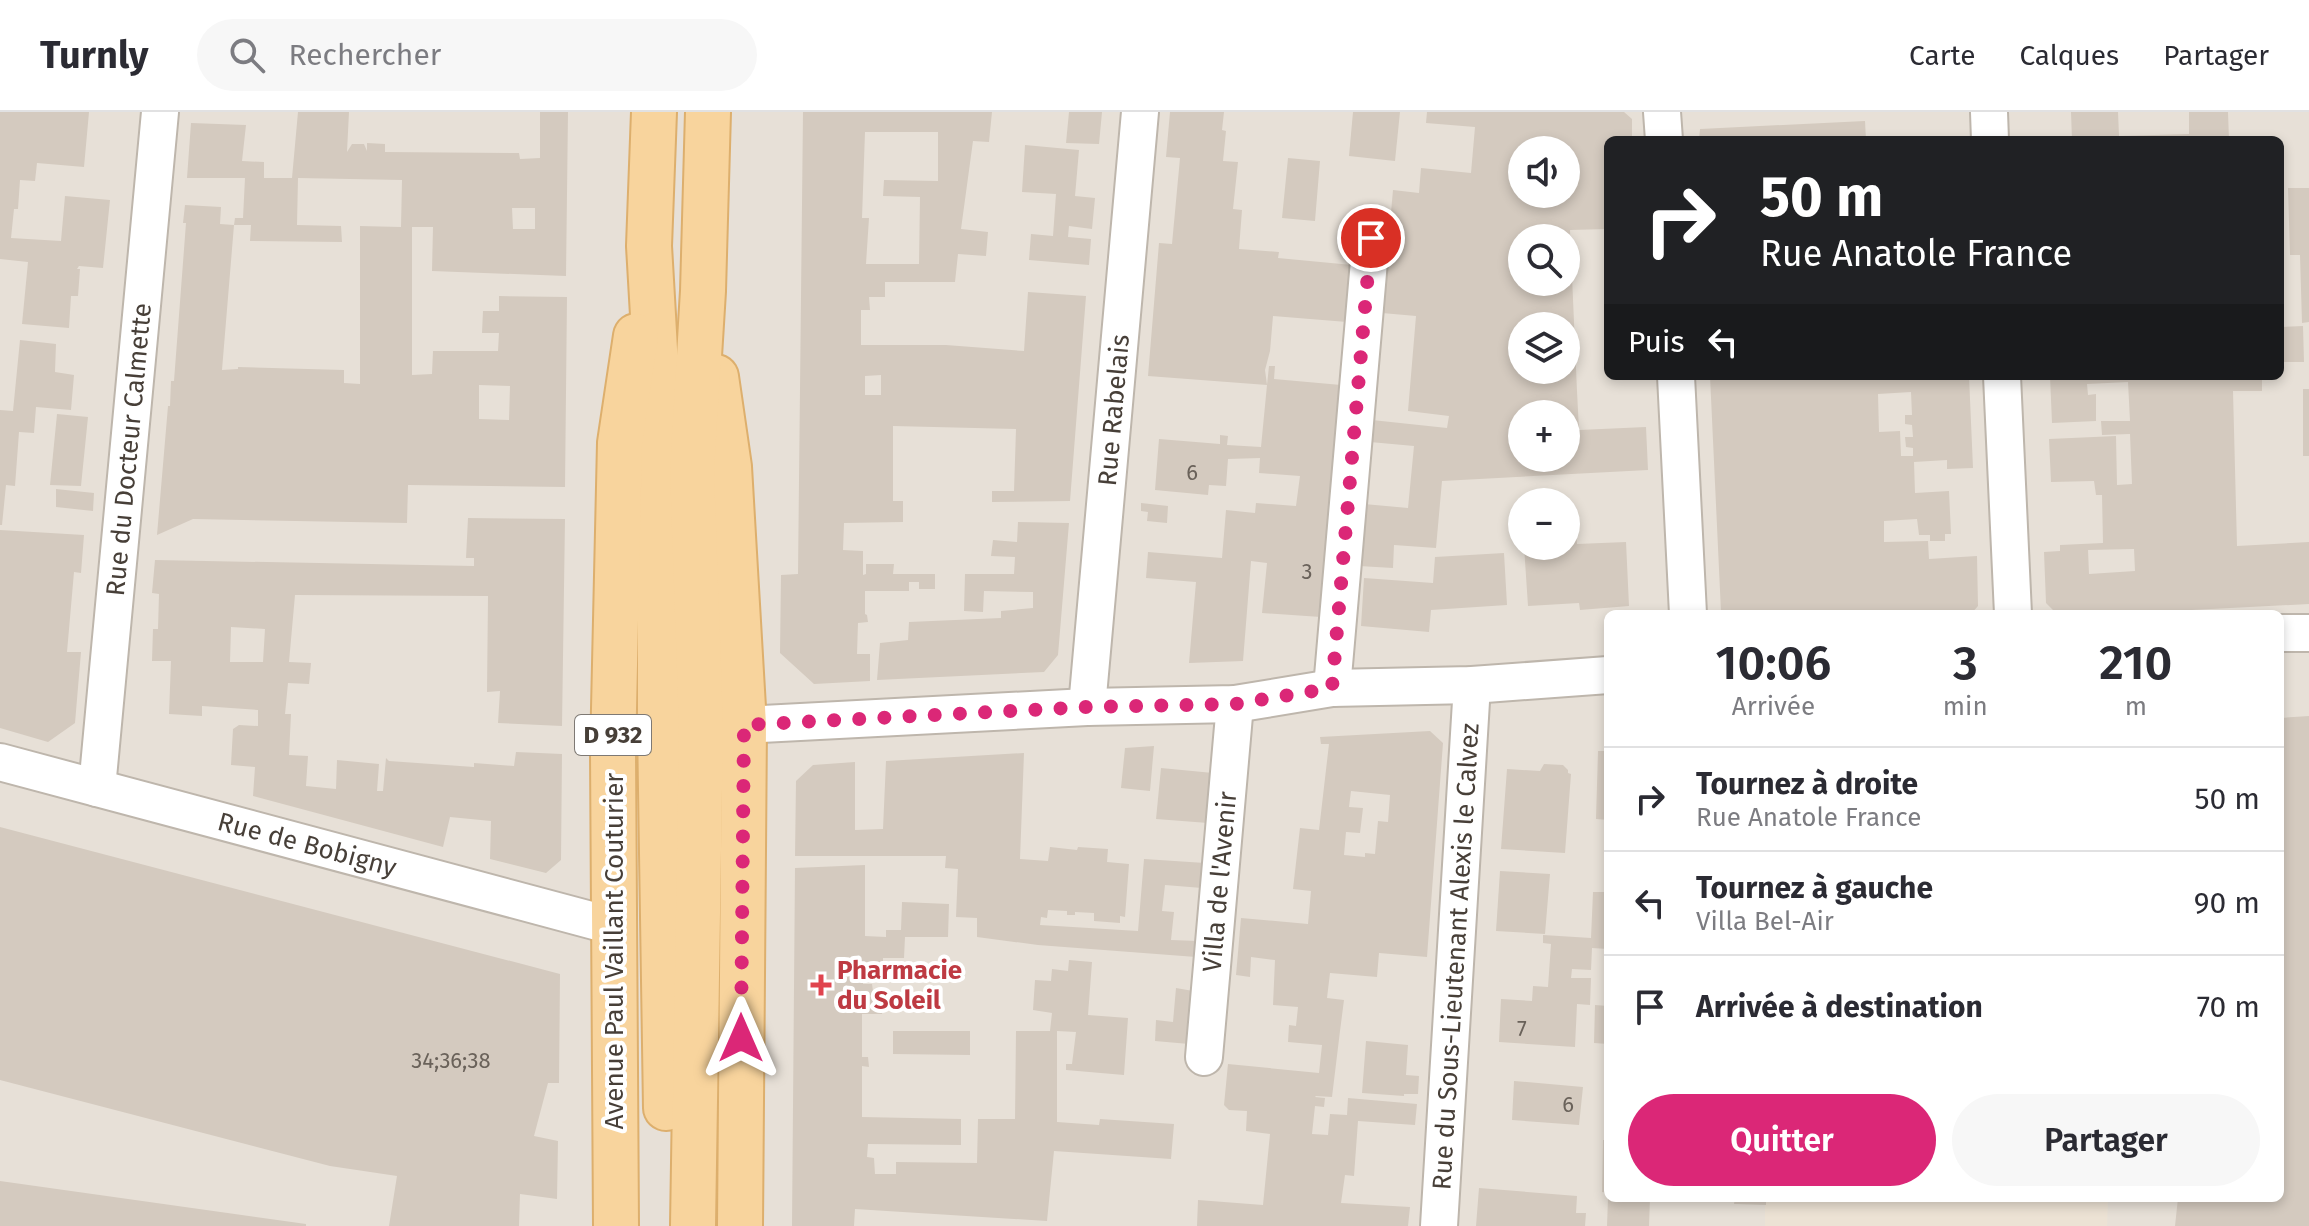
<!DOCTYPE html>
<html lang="fr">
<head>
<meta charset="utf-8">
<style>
  :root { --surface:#fff; --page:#f7f7f7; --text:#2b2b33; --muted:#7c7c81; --line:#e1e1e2; --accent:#db2777 }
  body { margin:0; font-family:"Fira Sans",sans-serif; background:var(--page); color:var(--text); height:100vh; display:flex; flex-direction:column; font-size:30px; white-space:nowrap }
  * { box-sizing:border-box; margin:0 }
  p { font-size:26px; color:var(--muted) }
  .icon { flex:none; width:44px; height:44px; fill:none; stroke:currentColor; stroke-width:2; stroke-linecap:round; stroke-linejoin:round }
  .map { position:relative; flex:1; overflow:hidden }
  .panel { position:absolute; left:1604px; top:498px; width:680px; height:592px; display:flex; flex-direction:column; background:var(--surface); border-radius:12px; box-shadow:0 4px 12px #0003 }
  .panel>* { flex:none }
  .hud { position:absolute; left:1604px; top:24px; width:680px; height:244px; border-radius:12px; box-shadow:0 4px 12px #0003; background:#202124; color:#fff; overflow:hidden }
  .tools { position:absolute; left:1508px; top:24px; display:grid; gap:16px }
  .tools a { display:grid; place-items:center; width:72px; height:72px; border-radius:50%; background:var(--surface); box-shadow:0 4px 12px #0003; font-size:40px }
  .pin { position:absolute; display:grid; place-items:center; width:68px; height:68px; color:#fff; margin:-34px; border:4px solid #fff; border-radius:50%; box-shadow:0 2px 8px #0007 }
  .me { position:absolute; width:88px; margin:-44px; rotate:0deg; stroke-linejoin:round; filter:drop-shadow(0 0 6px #0008) }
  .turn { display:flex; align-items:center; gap:28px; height:168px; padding:0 24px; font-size:36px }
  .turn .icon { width:104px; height:104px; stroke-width:2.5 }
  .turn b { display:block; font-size:56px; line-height:68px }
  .then { display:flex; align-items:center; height:76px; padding:0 24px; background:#0003; gap:16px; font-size:30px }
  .eta { display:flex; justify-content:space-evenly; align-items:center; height:136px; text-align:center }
  .eta b { font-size:48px; font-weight:600; line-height:56px }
  .button { display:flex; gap:16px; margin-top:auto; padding:16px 24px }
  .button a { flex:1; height:92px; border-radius:48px; background:var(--accent); color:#fff; font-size:32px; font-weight:600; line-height:92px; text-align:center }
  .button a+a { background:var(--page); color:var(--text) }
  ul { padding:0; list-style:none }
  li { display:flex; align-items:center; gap:24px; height:104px; padding:0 24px; border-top:2px solid var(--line) }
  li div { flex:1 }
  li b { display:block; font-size:30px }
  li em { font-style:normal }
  header { display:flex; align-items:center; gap:48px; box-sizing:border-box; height:112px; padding:0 40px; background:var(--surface); border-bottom:2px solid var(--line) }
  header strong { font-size:38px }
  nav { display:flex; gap:44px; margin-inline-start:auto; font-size:28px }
  .search { width:560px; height:72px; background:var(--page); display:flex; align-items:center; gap:20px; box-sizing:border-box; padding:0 28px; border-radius:44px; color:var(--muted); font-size:30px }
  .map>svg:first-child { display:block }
  .residential { fill:#e7e0d7; fill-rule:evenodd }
  .education { fill:#ece2d4 }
  .building { fill:#d4cabf; fill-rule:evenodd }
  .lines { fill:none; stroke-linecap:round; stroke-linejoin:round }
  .minor-casing { stroke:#beb6ac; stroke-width:40 }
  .primary-casing { stroke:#ddaf6d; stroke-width:48 }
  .minor { stroke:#fff; stroke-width:36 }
  .primary { stroke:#f8d49d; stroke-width:44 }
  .route { stroke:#db2777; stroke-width:14; stroke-dasharray:0 25.2 }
  .health-dot { fill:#e0444e; stroke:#fff; stroke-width:3 }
  .labels { text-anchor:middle; stroke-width:8; stroke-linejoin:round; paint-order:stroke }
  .number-label { font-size:22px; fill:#6a625a }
  .shield { fill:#fff; stroke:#7e7974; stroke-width:2 }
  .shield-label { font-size:24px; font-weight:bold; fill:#473f38 }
  .street-label { font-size:26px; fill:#473f38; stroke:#fff }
  .health-label { font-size:26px; font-weight:bold; fill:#be3a42; stroke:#fff; text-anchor:start }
</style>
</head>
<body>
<header>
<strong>Turnly</strong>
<div class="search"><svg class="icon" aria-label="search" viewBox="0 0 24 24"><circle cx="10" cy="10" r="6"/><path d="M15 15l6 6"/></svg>Rechercher</div>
<nav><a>Carte</a><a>Calques</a><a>Partager</a></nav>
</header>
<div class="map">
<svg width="2309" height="1114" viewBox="0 0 2309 1114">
  <rect width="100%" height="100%" fill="#f3efe9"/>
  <path class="residential" d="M0,0H2309V1114H0ZM1608,28H2280V264H1608ZM1522,38H1566V82H1522ZM1522,126H1566V170H1522ZM1522,214H1566V258H1522ZM1522,302H1566V346H1522ZM1522,390H1566V434H1522ZM1608,502H2280V1086H1608Z"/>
  <polygon class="education" points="1765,1086 2108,1086 2107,1114 1765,1114"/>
  <g class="building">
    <polygon points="0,0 89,0 84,55 37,51 35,69 20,68 18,97 14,97 11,126 61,129 65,84 110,88 103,156 79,154 77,157 80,157 78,184 71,184 69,216 22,212 28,150 0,147"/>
    <path d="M298,0H349L347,40L352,32H364L367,39V31L385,32V40L519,41L520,47L540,46V0H568L566,164L432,159L433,115H412V263L432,262L433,239H498L499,221H482L483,199H499V184L567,185L565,375L408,373L407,411L193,407L157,423L168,294H170L171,269H174L186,111H183L185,93L221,95L220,112L234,113L222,258L238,257V255L344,258V271L360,272V114L401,115L402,68L298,66L297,113L341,114L342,130L250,129L251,113H234L235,106H243L245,66H187L191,11L246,13L242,49L264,50V66H292ZM512,96H535V117H513ZM479,273L510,274L509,308L479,307Z"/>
    <path d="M803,0H992L989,30L973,29L961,117L988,120L986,144L958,142L955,170H885V185H869L870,198H861V233H946L1024,239L1028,180L1086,184L1070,389L992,390V379H1014L1016,317L893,314V389H903V410L844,411L843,438L863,439V463L866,462V452H894L893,462H935V477H919V470H909V479H865V502L867,503L868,510L858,511L857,542H870V569L814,572L780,541L781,463L798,462ZM865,20H938V69L884,68L883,84L920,85L919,152H866L869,106H862ZM881,263V283H865V264Z"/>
    <polygon points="1069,0 1102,0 1099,32 1066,31"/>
    <polygon points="1170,0 1224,0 1222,18 1226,19 1223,49 1238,50 1233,97 1242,98 1239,137 1279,140 1278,146 1352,153 1347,210 1273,204 1270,239 1265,258 1267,273 1269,254 1275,254 1274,267 1341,273 1321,505 1262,501 1267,451 1251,449 1243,549 1189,551 1196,470 1146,466 1148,440 1222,446 1226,398 1255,401 1256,391 1296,394 1300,364 1259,361 1260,346 1228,347 1226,374 1209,373 1208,383 1155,378 1159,327 1220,332 1220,323 1228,324 1227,333 1261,335 1267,273 1148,264 1159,131 1172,132 1180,46 1166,45"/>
    <polygon points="1353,0 1400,0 1395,49 1349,44"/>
    <path d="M1427,0H1624L1632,7V28H1608V117L1570,118L1577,279L1579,318L1646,315L1648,358L1442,369L1436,436L1394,433L1393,456L1359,454L1364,392L1408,396L1414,334L1370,330L1372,308L1447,316L1449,304L1408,299L1416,204L1382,201L1393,78L1419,81L1421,56L1471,61L1475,15L1426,11ZM1522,38H1566V82H1522ZM1522,126H1566V170H1522ZM1522,214H1566V258H1522ZM1522,302H1566V346H1522Z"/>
    <polygon points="2071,0 2118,0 2119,24 2189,22 2189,0 2228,0 2229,28 2072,28"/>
    <polygon points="1865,9 1866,28 1699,28 1700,17"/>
    <polygon points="1025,33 1079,38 1075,84 1095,86 1092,117 1069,114 1068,125 1091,127 1089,153 1029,148 1031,122 1053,124 1056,82 1022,80"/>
    <polygon points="1288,46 1320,49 1315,109 1282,106"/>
    <polygon points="2288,76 2309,76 2309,210 2302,211 2300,143 2290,143"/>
    <polygon points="2303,214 2304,250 2280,250 2280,215"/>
    <polygon points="20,228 56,232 55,260 74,263 71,298 36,295 34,321 19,320 15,374 6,373 2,413 0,413 0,298 13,299"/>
    <path d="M1710,264H1969L1973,356L1947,357V348L1914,350L1915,381L1949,379L1951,422H1945V429H1930V423H1919L1917,407L1884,409V430L1928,429L1929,447L1977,444L1978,494L1971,502H1724L1721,500ZM1911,280L1912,303H1905V312L1912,313L1913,325H1905L1906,335L1913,336V344H1901L1900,319L1879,320L1878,282Z"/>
    <path d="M2050,264H2262V279H2233L2237,434L2309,430V492L2115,502H2057L2046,491L2044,440L2060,439V433L2103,431L2102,383H2096L2094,369L2051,370L2049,327L2116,324L2117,373L2132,372L2130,322L2102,323L2101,309H2130L2128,270L2087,272L2088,283L2096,282V309L2052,311ZM2134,437L2135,459L2089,462L2088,438Z"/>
    <rect x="2303" y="277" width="6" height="67"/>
    <polygon points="57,302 88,305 81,374 50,373"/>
    <polygon points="56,377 94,381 93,399 56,395"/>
    <polygon points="1141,391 1168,394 1167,411 1147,409 1148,400 1141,399"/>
    <path d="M468,406L565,407L562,614L498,611L500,579L487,580L488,484L295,483L289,550L311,551L309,572L288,571L285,602H291L289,643L308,644L306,674L336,677L337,648L379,652L377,679H383L386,646L389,649L474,655V651L514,654L516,640L562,642L561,748L546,761L490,747L491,709L450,705L443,735L253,684L255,655L231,653L233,617L239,613L258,614V598L202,594V604L169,602L171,549H152L153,517H158L159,482L152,481L155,448L474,454V446H466ZM231,515L265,517L263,550H230Z"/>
    <polygon points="1018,410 1069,411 1058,543 1044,560 877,568 880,531 908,528 909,510 1001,506 1001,499 1033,496 1033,480 984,479 983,500 964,499 965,462 1014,462 1015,445 991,444 993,428 1017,430"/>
    <polygon points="1566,411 1575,411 1577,432 1626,430 1629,494 1580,498 1579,491 1528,494 1524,434 1566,434"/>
    <polygon points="0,418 84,423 81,461 74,460 67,540 81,540 75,611 48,630 0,616"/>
    <polygon points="1504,441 1507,493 1431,498 1429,520 1361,514 1364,466 1433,471 1435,445"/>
    <polygon points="2309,604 2309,1114 2175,1114 2178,1086 2280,1086 2280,606"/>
    <path d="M1430,619L1443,631L1427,845L1379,841L1377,865L1330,861L1327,886L1344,888L1340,919L1332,985L1316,984L1315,985L1325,986L1324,995L1315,994L1312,1022L1328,1023L1330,1002L1347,1003L1348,986L1417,992L1415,1013L1358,1009L1354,1064L1345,1063L1341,1091L1410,1095L1408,1114H1197L1198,1088L1263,1093L1270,1022L1246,1019L1247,999L1229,998L1224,993L1228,952L1319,961L1322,933L1288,930L1289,913L1296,914L1298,895L1273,893L1275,848L1251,845L1250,865L1236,863L1241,806L1308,812L1311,779L1293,777L1300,716L1319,718L1329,632H1321L1320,625ZM1351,679L1390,683L1388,710L1378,709L1375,742L1365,741V745L1344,743L1346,720L1360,721L1363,696L1349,695Z"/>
    <polygon points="1154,634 1150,679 1121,676 1125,636"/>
    <polygon points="1598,639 1608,639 1608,708 1596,707"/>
    <polygon points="1024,641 1020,747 1048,749 1050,735 1077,738 1078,735 1108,737 1107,750 1129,752 1125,805 1120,804 1120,811 1094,809 1094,801 1075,800 1075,803 1067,803 1067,799 1048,798 1047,806 1041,805 1040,813 1138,819 1144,747 1205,751 1202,776 1165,773 1162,799 1174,800 1171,828 1198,829 1196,845 1038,833 977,825 977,806 956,805 958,757 945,756 946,744 795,744 796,669 813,653 855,650 855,718 883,717 886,649"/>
    <polygon points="1544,652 1563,653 1568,658 1568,661 1571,662 1565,741 1501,737 1507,657 1540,659"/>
    <polygon points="1161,656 1213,661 1208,711 1156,707"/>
    <polygon points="0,715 560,862 559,971 548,971 534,1024 558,1029 557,1087 520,1082 519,1114 389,1114 397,1064 330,1054 0,968"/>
    <polygon points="865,753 865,824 886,825 886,818 901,818 902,790 949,792 948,825 905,825 904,846 883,846 883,865 863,864 863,872 872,872 873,879 883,879 882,902 862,902 862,945 868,945 869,955 862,954 862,1005 961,1007 961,1033 868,1032 867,1045 874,1046 875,1062 896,1062 896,1050 977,1051 978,1007 1015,1007 1016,919 1050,919 1052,901 1033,898 1035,868 1051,869 1052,857 1068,859 1069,848 1092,850 1088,903 1128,906 1124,963 1066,958 1066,952 1072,952 1076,920 1057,919 1057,1010 1099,1013 1100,1007 1174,1012 1171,1047 1054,1039 1047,1109 855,1097 854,1114 792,1114 795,756"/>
    <polygon points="1500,759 1550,762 1545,822 1496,819"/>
    <polygon points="1593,780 1608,780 1608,837 1592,836 1591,858 1572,857 1571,866 1591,866 1590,893 1577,892 1575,935 1499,930 1501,887 1532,889 1533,874 1548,875 1551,832 1543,831 1543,823 1591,826"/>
    <polygon points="1176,876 1193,879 1189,932 1155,929 1156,908 1173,910"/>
    <polygon points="1595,893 1608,894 1608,932 1594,931"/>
    <polygon points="893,919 970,919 970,943 893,942"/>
    <polygon points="1366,929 1408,933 1406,963 1419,964 1418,982 1404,982 1404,984 1362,981"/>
    <polygon points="1514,969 1583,975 1579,1013 1512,1008"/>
    <polygon points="1603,1028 1608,1028 1608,1081 1602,1080"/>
    <polygon points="0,1069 306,1112 306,1114 0,1114"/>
    <polygon points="1479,1076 1577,1084 1576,1101 1586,1101 1585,1114 1476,1114"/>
    <polygon points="1608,1086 1650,1086 1649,1114 1607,1114"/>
    <polygon points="1735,1086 1766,1086 1766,1093 1734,1092"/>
  </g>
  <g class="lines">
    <g class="minor-casing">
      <g id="minor">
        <polyline points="1662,0 1664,28"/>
        <polyline points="1989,0 1990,28"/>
        <polyline points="1676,264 1688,502"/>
        <polyline points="2002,264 2013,502"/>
        <polyline points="2280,521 2309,521"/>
        <polyline points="1332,576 1371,126"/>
        <path id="s1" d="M1087,595L1140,0"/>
        <polyline points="744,613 1087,595 1235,592 1332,576 1472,573 1608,563"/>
        <path id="s2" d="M0,650L613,814"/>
        <path id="s3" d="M97,676L160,0"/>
        <path id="s4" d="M1204,945L1235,592"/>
        <path id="s5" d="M1439,1114L1472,573"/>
      </g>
    </g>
    <g class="primary-casing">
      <g id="primary">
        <polyline points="654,0 649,134 660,324 660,614 666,996"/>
        <polyline points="716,265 729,355 744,613 740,1114"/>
        <polyline points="616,1114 613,641 620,331 636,224"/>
        <polyline points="693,1114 701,613 692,358 703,179 708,0"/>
      </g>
    </g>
    <use href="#minor" class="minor"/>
    <use href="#primary" class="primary"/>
  </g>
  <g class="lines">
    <polyline class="route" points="741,926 744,613 1087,595 1235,592 1332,576 1371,126"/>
  </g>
  <path class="health-dot" d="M817 861h8v8h8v8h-8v8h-8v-8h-8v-8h8z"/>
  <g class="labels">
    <g class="number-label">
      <text x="1192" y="368">6</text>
      <text x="1307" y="467">3</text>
      <text x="1522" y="924">7</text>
      <text x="451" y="956">34;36;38</text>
      <text x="1568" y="1000">6</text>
    </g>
    <rect class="shield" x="575" y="603" width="76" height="40" rx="6"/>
    <g class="shield-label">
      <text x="613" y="631">D 932</text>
    </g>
    <g class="street-label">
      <text dy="9" stroke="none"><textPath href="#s1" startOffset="298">Rue Rabelais</textPath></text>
      <text dy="9" stroke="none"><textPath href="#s3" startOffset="340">Rue du Docteur Calmette</textPath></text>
      <text dy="9" stroke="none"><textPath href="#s2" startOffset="318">Rue de Bobigny</textPath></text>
      <text dy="9" stroke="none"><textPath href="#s4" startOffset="176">Villa de l'Avenir</textPath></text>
      <text transform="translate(614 839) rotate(-90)" y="9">Avenue Paul Vaillant Couturier</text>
      <text dy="9" stroke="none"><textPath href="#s5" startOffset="270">Rue du Sous-Lieutenant Alexis le Calvez</textPath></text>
    </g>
    <g class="health-label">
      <text x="837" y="867">Pharmacie<tspan x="837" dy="30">du Soleil</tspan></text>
    </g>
  </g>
</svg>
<div class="tools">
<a><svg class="icon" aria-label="sound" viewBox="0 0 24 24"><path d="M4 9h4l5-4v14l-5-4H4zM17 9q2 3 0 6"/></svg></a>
<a><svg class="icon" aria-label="search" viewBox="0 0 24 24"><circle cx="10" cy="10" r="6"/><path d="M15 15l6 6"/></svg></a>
<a><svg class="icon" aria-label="layers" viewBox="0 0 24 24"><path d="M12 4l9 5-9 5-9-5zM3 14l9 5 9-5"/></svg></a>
<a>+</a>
<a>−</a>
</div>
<div class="pin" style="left:1371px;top:126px;background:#d93025"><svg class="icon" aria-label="arrive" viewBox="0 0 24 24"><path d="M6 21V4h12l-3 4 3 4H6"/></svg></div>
<svg class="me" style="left:741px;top:926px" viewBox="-20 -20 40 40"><path d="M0-17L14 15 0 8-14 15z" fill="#db2777" stroke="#fff" stroke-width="4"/></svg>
<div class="hud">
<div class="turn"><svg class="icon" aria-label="right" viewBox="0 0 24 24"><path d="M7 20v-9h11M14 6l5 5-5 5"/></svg><div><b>50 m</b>Rue Anatole France</div></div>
<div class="then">Puis<svg class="icon" aria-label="left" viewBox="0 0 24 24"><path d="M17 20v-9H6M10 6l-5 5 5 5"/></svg></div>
</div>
<section class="panel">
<div class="eta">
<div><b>10:06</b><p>Arrivée</p></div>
<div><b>3</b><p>min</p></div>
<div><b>210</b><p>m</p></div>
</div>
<ul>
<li><svg class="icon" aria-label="right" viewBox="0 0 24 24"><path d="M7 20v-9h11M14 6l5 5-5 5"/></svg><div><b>Tournez à droite</b><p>Rue Anatole France</p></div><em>50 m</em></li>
<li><svg class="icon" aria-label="left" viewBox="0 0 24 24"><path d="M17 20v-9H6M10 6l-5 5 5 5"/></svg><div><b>Tournez à gauche</b><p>Villa Bel-Air</p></div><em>90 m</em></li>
<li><svg class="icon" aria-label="arrive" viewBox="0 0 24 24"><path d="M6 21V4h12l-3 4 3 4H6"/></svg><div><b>Arrivée à destination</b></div><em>70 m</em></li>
</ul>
<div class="button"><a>Quitter</a><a>Partager</a></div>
</section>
</div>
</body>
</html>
